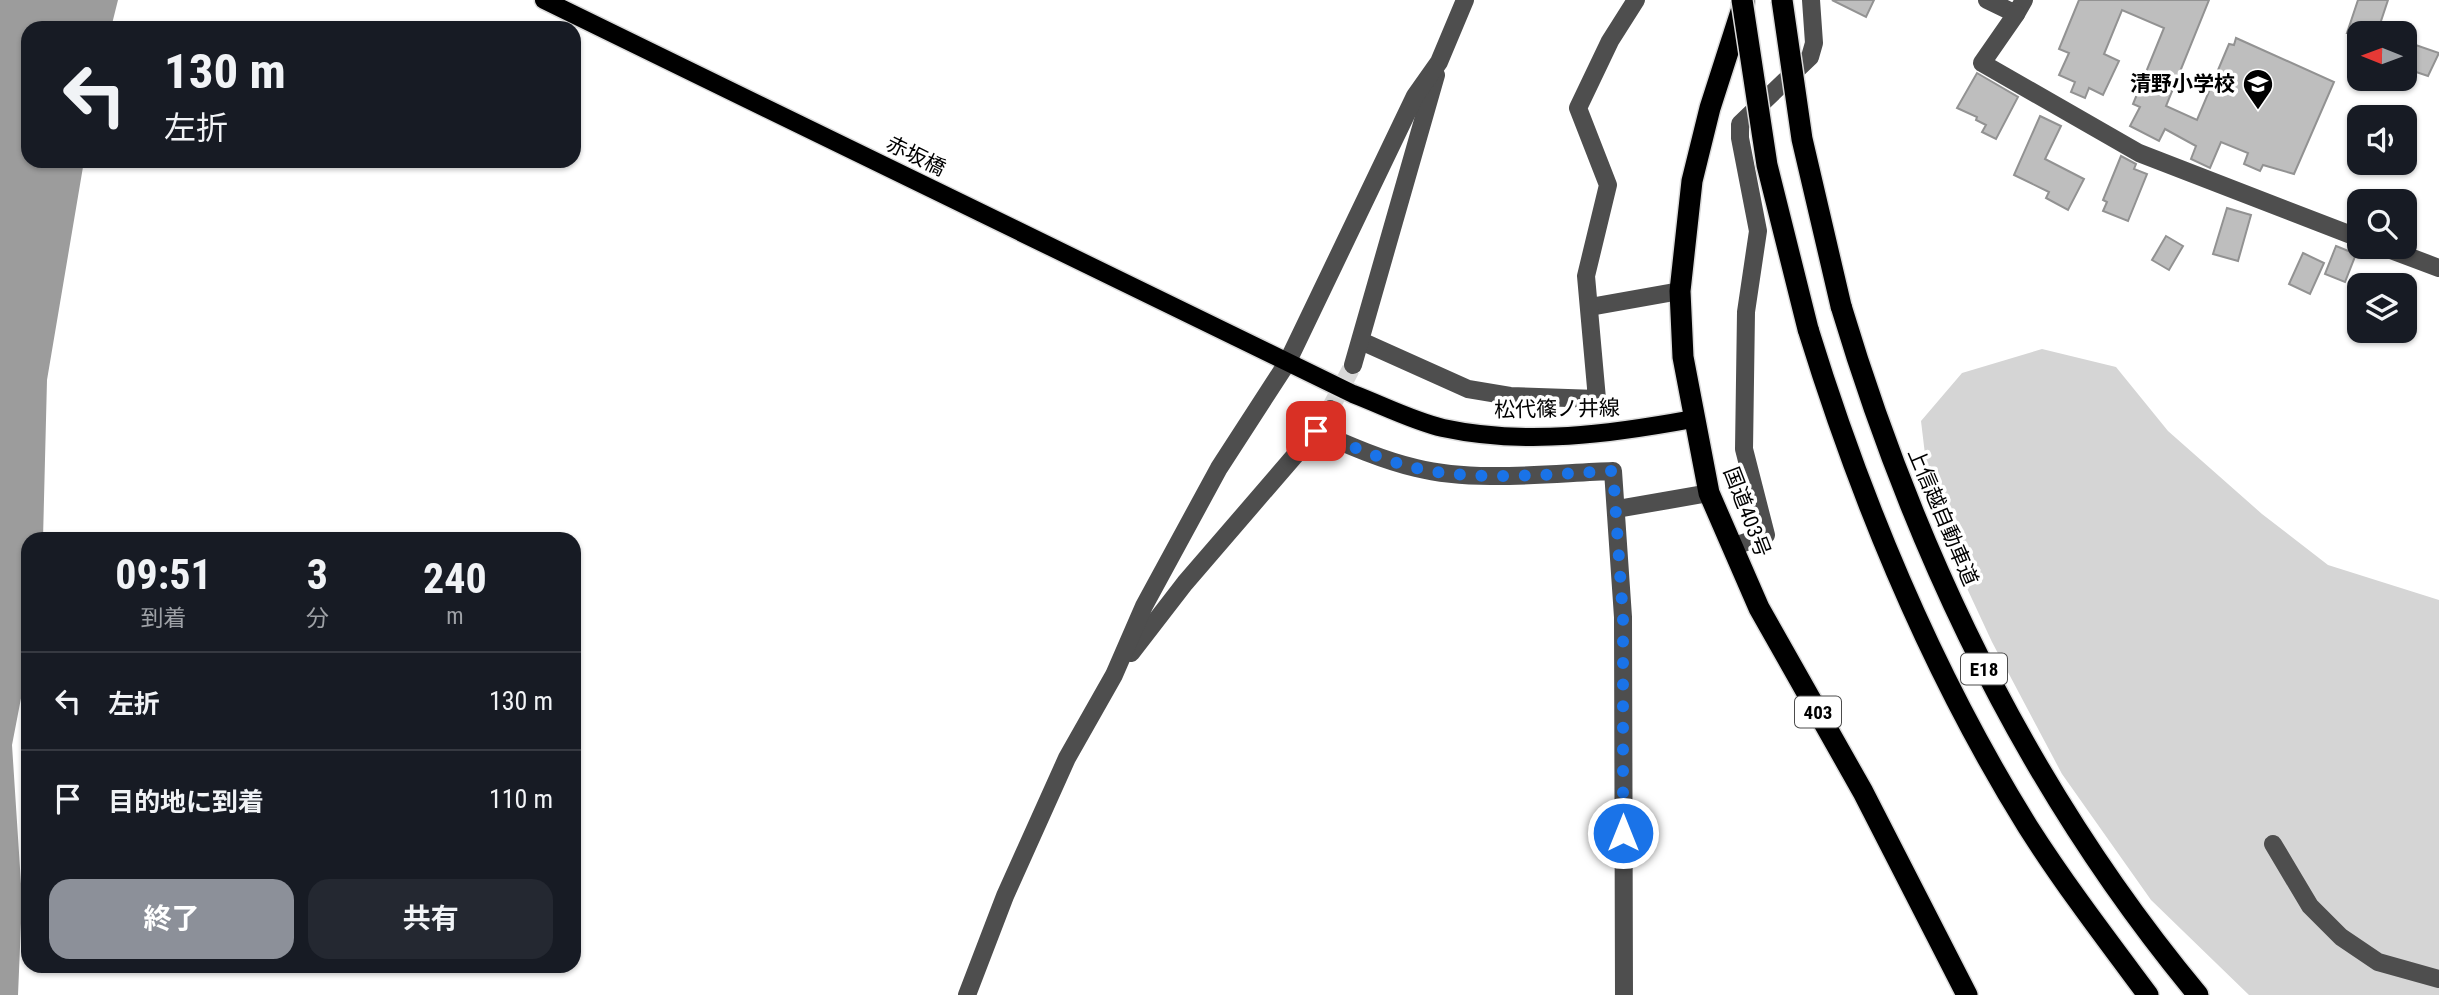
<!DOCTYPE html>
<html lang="ja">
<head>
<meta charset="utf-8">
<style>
  :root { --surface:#171b24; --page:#242831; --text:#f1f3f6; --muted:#9ea1a6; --line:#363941; --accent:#8c9099 }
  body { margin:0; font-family:"Roboto Condensed","Noto Sans JP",sans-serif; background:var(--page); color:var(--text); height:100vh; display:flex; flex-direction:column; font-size:26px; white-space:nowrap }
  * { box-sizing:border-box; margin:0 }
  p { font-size:23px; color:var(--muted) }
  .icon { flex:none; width:38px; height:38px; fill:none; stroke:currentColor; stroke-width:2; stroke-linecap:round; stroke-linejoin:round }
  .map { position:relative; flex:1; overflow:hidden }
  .side { position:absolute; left:21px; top:532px; width:560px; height:441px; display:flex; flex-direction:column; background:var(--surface); border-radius:21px; box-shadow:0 2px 5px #0004 }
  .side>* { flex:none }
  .guide { position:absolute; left:21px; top:21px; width:560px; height:147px; border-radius:21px; box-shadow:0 2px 5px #0004; background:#171b24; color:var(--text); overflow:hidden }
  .needle { width:46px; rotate:271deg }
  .fabs { position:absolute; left:2347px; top:21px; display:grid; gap:14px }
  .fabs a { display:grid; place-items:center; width:70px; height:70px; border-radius:14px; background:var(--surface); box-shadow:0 2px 5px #0004; font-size:35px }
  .pin { position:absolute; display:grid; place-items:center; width:60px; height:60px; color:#fff; margin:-30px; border-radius:14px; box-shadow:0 4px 10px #0006 }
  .me { position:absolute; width:77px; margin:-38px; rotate:0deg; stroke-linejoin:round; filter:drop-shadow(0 0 5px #0008) }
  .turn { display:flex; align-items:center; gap:24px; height:147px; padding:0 28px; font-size:32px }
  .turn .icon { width:91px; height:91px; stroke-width:2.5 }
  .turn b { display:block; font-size:49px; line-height:60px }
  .eta { display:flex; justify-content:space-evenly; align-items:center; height:119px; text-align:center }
  .eta b { font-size:42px; font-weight:700; line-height:49px }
  .cta { display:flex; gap:14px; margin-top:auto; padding:14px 28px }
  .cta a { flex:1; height:80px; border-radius:21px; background:var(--accent); color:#fff; font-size:28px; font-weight:700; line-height:80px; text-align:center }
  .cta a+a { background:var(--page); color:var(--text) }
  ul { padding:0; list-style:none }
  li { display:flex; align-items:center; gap:21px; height:98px; padding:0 28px; border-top:2px solid var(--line) }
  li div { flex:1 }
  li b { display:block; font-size:26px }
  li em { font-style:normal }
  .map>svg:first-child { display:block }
  .green { fill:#d5d5d5 }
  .water { fill:#9c9c9c }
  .building { fill:#bebebe; stroke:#929292; stroke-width:2 }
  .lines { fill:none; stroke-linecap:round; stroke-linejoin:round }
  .minor-tunnel { stroke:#d9d9d9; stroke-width:18; stroke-dasharray:18 9; stroke-linecap:butt }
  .major-casing { stroke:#dbdbdb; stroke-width:21 }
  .highway-casing { stroke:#dbdbdb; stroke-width:24 }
  .minor { stroke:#4e4e4e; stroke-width:18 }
  .major { stroke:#000; stroke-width:18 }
  .highway { stroke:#000; stroke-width:21 }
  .highway-bridge-casing { stroke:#dbdbdb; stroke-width:24; stroke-linecap:butt }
  .highway-bridge { stroke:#000; stroke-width:21 }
  .route { stroke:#1a73e8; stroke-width:12; stroke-dasharray:0 21.6 }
  .labels { text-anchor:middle; stroke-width:7; stroke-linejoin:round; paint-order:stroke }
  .shield { fill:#fff; stroke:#4c4c4c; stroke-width:2 }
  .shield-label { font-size:19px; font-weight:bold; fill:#000 }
  .poi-label { font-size:21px; font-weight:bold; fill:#000; stroke:#fff; text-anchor:end }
  .street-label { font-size:21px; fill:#000; stroke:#fff }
</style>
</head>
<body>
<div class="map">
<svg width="2439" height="995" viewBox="0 0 2439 995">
  <rect width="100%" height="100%" fill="#fff"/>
  <polygon class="green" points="2042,349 2116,367 2168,431 2262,514 2328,565 2439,600 2439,995 2249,995 2151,900 2062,774 1992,642 1932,513 1921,421 1962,373"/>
  <polygon class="water" points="0,0 118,0 111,28 28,28 28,161 84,161 47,380 43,539 28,539 28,662 12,745 22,899 18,995 0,995"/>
  <g class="building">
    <polygon points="1832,0 1874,0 1866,17"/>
    <polygon points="2079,0 2209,0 2166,106 2197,120 2229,44 2234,45 2236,38 2334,82 2294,174 2263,165 2260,171 2244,164 2248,153 2221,142 2210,168 2191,159 2196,146 2165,129 2159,141 2130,126 2140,107 2133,104 2164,28 2122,10 2104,54 2119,61 2103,95 2089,88 2085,98 2071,92 2075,82 2059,75 2069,53 2059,49"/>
    <polygon points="2358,0 2388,0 2377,33 2347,33"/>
    <polygon points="2404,41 2439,53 2428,76 2404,68"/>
    <polygon points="1977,73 2018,97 1996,139 1982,132 1986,125 1976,120 1977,117 1957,108"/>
    <polygon points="2040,116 2061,126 2045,159 2084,179 2068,210 2046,198 2049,192 2014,175"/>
    <polygon points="2121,156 2136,164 2134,169 2147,174 2128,221 2103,211 2107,202 2103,200"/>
    <polygon points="2227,208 2251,215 2238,261 2213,254"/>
    <polygon points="2166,236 2183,246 2169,270 2152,260"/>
    <polygon points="2336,246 2356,254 2345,282 2325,274"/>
    <polygon points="2303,253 2324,263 2310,294 2289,284"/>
  </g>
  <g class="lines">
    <polyline class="minor-tunnel" points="1330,409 1353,365"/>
    <g class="major-casing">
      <path id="major" d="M544,0L1353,394C1382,405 1413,421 1443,428C1526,446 1611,434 1693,419"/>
    </g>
    <g class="highway-casing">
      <g id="highway">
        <polyline points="1744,2 1710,108 1692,181 1680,291 1683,357 1709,493 1759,608 1863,792 1967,995"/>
        <path d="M1841,306C1916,556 2030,793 2198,995"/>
        <path d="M1808,329C1862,504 1931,671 2028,827C2065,885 2107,940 2148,995"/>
      </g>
    </g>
    <g class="minor">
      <polyline points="1987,0 2016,14 2024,0"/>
      <polyline points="2016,14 1982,63 2139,153 2359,238"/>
      <polyline points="2383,247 2439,268"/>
      <polyline points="1590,307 1680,291"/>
      <polyline points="1361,341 1468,389 1510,396 1597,399 1586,276 1608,185 1578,108 1610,41 1636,0"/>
      <polyline points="1353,365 1436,75"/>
      <path d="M1316,431C1348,445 1382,460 1416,468C1476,483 1552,473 1613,471L1623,617L1624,995"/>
      <polyline points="1617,509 1709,493"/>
      <polyline points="1732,547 1766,535 1744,449 1746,312 1758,231 1740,138 1740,124 1810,57 1814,43 1811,0"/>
      <polyline points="1131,653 1185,583 1316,431 1330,409"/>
      <polyline points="2273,844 2310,906 2341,937 2378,962 2439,979"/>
      <polyline points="967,995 1005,896 1067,758 1114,675 1144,606 1219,468 1287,363 1415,96 1439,62 1465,0"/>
    </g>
    <use href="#major" class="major"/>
    <use href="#highway" class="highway"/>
    <g class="highway-bridge-casing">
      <g id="highway-bridge">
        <polyline points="1742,0 1767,165 1808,329"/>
        <polyline points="1782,0 1802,139 1841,306"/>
      </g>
    </g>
    <use href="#highway-bridge" class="highway-bridge"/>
  </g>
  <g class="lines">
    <path class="route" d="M1316,431C1348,445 1382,460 1416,468C1474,482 1553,474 1613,471L1623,617V833"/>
  </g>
  <defs>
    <g id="school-pin" transform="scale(1.575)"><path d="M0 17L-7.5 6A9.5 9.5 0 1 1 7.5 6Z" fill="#000" stroke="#fff"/><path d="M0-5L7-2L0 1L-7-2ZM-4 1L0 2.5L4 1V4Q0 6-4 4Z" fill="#fff"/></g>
  </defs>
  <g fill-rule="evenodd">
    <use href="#school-pin" x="2258" y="84"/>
  </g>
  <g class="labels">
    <g class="shield">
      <rect x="1961" y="653.5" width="46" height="31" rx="5"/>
      <rect x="1795" y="696.5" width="46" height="31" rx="5"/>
    </g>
    <g class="shield-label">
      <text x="1984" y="676">E18</text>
      <text x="1818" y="719">403</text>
    </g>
    <g class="poi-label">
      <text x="2235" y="91">清野小学校</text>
    </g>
    <g class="street-label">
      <text transform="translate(916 156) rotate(26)" y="7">赤坂橋</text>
      <text transform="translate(1557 409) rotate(-1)" y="7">松代篠ノ井線</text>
      <text transform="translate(1747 512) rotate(69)" y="7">国道403号</text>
      <text transform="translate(1943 517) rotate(67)" y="7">上信越自動車道</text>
    </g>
  </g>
</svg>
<div class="fabs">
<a><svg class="needle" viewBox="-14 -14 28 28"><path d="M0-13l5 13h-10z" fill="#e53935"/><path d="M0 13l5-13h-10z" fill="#9ea1a6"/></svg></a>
<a><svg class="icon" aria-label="sound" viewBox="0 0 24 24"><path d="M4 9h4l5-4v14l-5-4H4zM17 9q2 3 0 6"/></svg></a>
<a><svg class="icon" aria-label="search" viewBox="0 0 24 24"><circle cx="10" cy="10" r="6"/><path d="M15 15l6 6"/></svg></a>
<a><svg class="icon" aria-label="layers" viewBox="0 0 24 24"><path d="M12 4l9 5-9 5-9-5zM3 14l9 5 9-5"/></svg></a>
</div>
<div class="pin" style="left:1316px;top:431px;background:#d93025"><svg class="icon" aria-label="arrive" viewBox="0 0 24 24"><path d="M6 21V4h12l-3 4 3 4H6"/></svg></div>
<svg class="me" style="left:1623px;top:833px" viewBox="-20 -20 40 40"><circle r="17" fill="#1a73e8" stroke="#fff" stroke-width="3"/><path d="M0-11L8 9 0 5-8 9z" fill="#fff"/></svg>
<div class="guide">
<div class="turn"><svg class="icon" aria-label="left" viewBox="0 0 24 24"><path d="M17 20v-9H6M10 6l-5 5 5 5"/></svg><div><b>130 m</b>左折</div></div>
</div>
<section class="side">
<div class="eta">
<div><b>09:51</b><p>到着</p></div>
<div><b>3</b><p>分</p></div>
<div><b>240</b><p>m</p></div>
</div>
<ul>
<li><svg class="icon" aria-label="left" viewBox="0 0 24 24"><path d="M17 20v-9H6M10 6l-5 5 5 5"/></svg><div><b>左折</b></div><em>130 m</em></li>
<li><svg class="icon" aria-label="arrive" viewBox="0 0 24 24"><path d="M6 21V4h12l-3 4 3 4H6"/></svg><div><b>目的地に到着</b></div><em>110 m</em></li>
</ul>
<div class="cta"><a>終了</a><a>共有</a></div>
</section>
</div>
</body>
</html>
